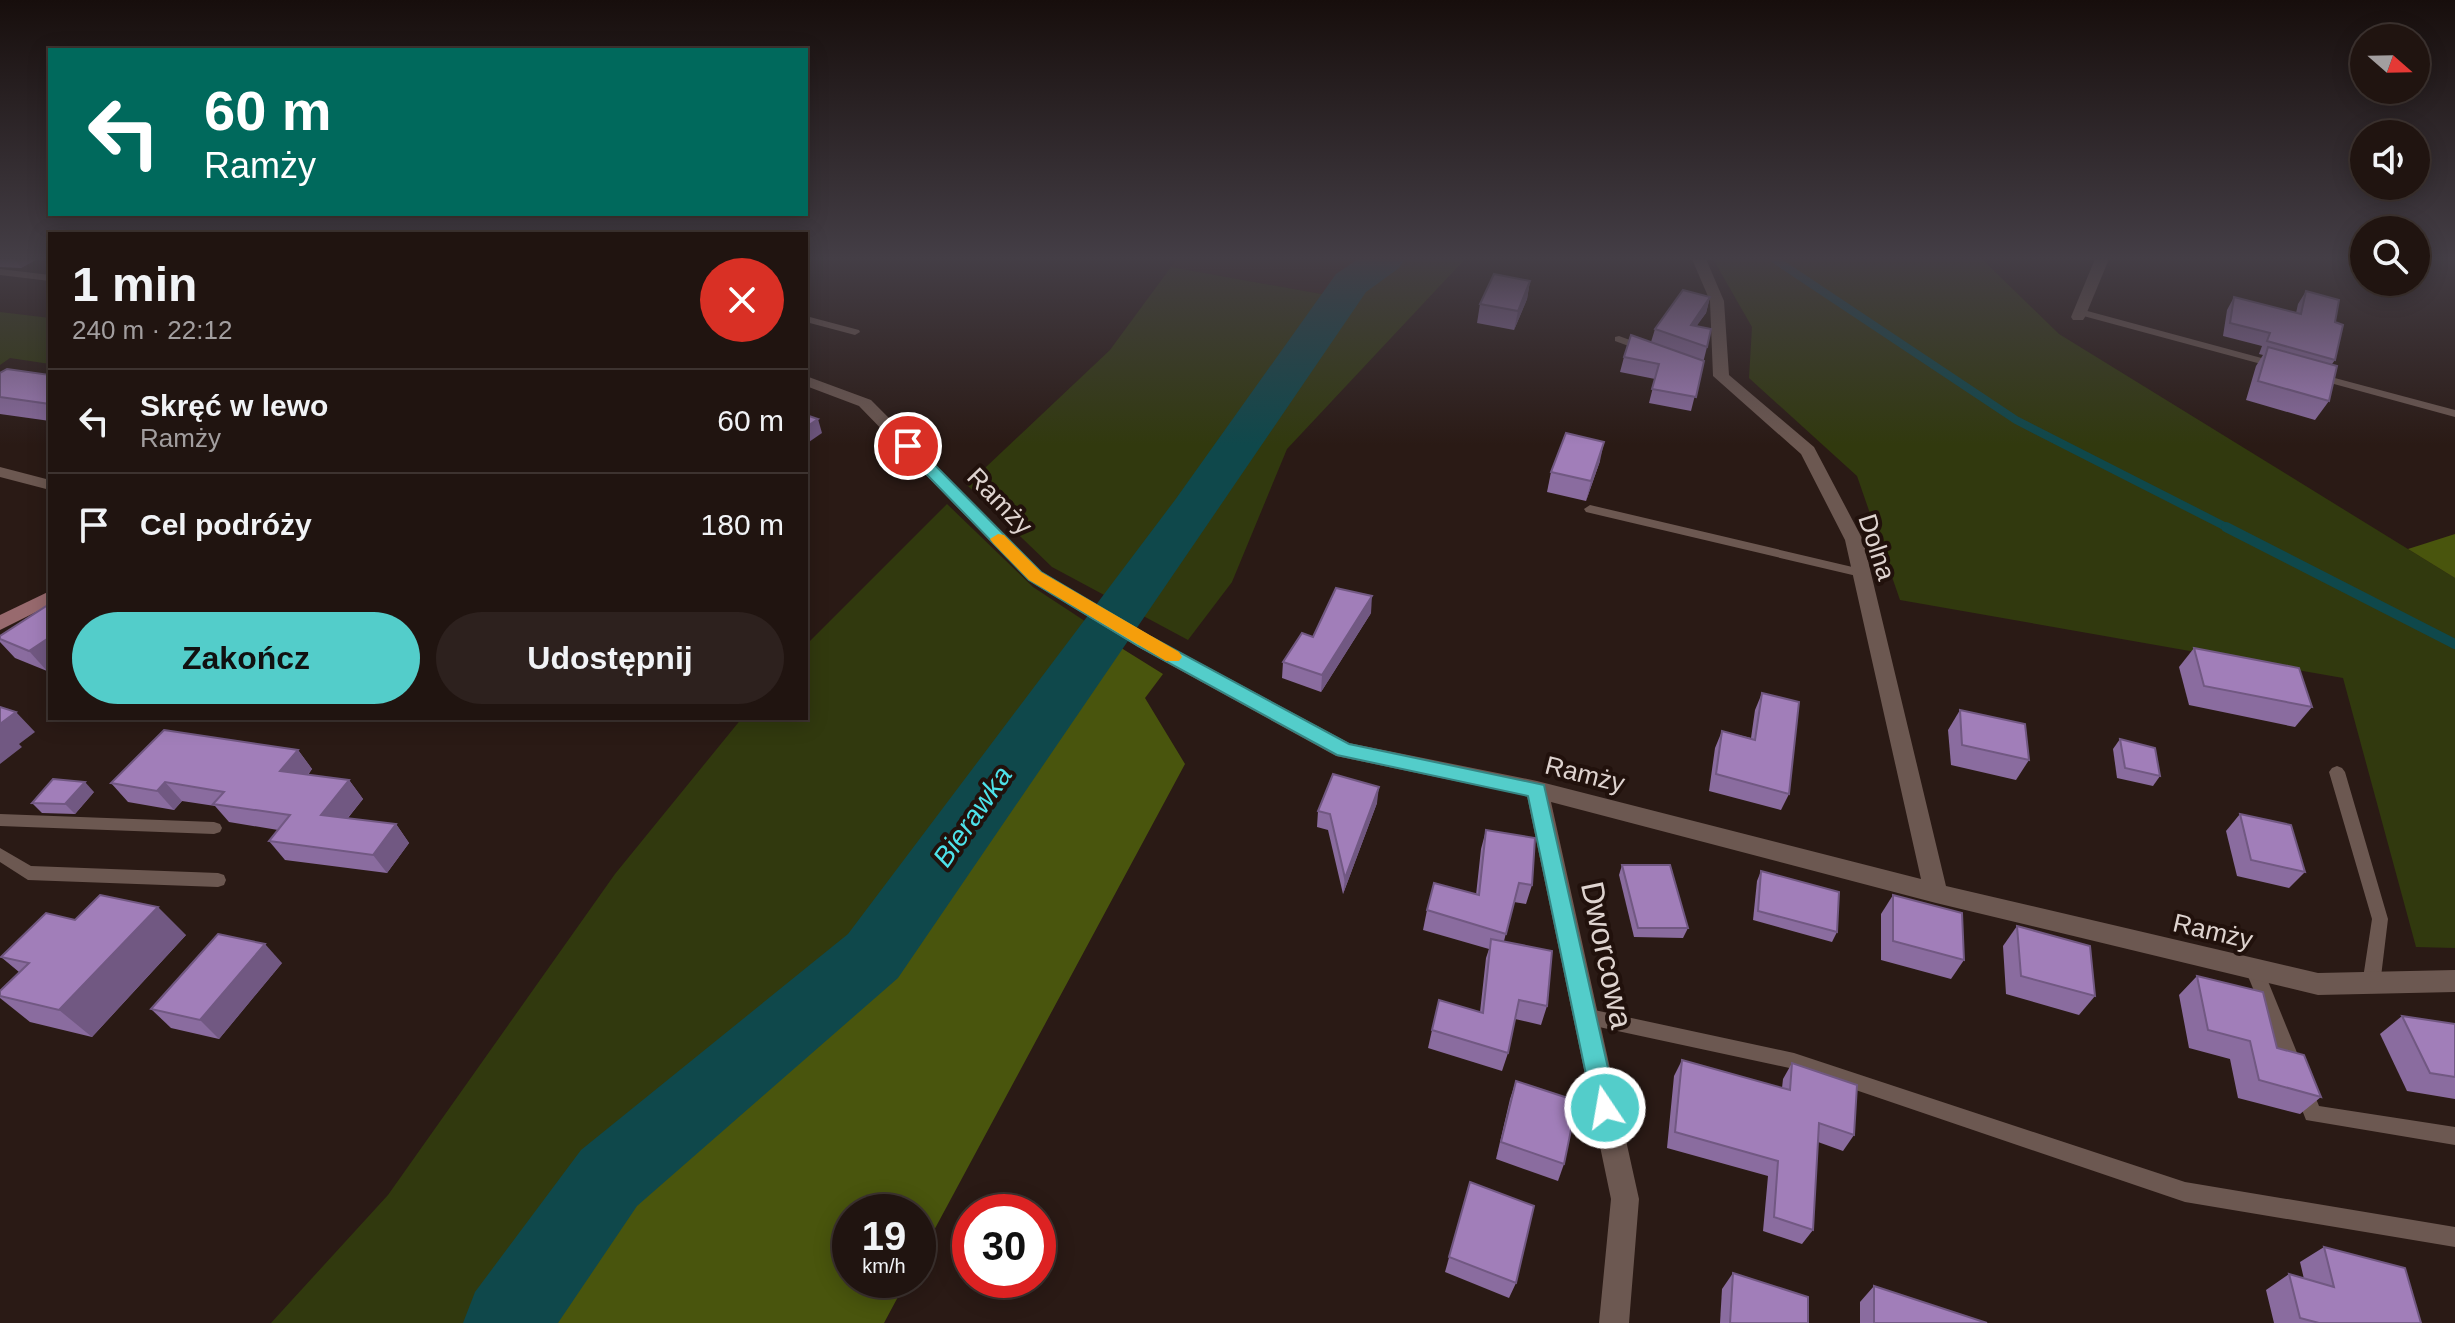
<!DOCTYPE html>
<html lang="pl">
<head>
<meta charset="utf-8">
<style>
  :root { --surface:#201410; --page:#2d211e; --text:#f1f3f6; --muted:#a29e9f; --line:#3d3330; --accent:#53cdca }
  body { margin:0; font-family:Arial,sans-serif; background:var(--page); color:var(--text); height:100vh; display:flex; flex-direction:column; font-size:30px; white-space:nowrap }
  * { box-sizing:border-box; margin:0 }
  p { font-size:26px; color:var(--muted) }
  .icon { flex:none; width:44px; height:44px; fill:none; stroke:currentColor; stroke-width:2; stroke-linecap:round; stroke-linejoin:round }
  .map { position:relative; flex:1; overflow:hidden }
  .sheet { position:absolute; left:48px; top:232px; width:760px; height:488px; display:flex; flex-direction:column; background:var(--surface); border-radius:0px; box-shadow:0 4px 20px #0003,0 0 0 2px var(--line) }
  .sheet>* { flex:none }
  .banner { position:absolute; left:48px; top:48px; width:760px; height:168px; border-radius:0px; box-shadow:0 4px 20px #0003,0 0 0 2px var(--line); background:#00695c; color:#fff; overflow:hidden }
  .needle { width:52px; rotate:110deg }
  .tools { position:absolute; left:2350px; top:24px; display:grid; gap:16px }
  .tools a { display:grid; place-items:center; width:80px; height:80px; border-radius:50%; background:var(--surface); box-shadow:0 4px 20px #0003,0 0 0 2px var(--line); font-size:40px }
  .speed { position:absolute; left:832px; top:1194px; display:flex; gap:16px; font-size:40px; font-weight:700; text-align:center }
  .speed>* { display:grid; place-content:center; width:104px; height:104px; border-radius:50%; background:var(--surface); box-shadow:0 4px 20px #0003,0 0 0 2px var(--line); line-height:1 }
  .speed small { font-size:20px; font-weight:400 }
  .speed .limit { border:12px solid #d22; background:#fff; color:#111 }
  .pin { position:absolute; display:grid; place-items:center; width:68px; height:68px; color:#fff; margin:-34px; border:4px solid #fff; border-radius:50%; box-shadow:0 2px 8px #0007 }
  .me { position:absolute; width:88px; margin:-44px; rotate:348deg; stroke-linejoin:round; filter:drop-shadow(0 0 6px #0008) }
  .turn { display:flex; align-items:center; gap:28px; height:168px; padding:0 24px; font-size:36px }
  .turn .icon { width:104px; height:104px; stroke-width:2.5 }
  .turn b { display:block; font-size:56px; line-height:68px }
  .round { display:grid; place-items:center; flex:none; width:84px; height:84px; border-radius:42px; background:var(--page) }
  .summary { display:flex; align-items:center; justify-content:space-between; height:136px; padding:0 24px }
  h1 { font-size:48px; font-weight:700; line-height:60px }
  .primary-button { display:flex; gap:16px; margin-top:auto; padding:16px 24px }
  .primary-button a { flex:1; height:92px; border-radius:48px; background:var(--accent); color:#111; font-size:32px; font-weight:700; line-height:92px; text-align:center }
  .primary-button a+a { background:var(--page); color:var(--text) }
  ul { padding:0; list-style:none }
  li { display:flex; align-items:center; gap:24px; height:104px; padding:0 24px; border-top:2px solid var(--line) }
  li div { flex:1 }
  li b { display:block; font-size:30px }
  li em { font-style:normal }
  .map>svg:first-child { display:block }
  .built { fill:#361f18 }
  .green { fill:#31390e }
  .forest { fill:#49550d }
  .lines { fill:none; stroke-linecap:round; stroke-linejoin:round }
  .stream-far1 { stroke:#0f484b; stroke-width:8 }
  .stream { stroke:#0f484b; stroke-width:10 }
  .river { fill:#0f484b; fill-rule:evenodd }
  .lane { fill:#6c5851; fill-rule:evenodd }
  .street { fill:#6c5851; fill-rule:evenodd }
  .secondary { fill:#986a6e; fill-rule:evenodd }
  .wall { fill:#8a6c9f }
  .shaded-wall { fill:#715882 }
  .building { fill:#a17eb9; stroke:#715882; stroke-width:2 }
  .route { fill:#53cdca; stroke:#368583; stroke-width:2 }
  .slow { fill:#f59e0b }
  .labels { text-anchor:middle; stroke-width:8; stroke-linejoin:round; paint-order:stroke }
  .street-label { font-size:26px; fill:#ded3cf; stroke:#21110c }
  .water-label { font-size:28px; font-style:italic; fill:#4de2ea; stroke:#21110c }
  .near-street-label { font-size:32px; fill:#ded3cf; stroke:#21110c }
</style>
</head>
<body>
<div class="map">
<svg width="2455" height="1323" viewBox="0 0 2455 1323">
  <rect width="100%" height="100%" fill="#2a1a15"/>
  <polygon class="built" points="1177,259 1370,259 1327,295 1171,267"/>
  <g class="green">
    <polygon points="1370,259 1465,259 1287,449 1232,582 1188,640 1052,567 967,485 1110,350 1171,267 1327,295"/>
    <polygon points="1713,259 1982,259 2059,334 2455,578 2455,948 2416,947 2343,678 1900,600 1857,476 1749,378 1752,327"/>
    <polygon points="0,312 50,318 50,364 10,358 0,365"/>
    <polygon points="947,504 1033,587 1100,631 868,951 678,1108 586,1194 496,1323 271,1323 388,1195 615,874 742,718 806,718 806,645"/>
  </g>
  <g class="forest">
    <polygon points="2455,534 2455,578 2408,549"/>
    <polygon points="1102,636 1163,674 1145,698 1185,764 918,1260 918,1212 850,1212 850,1280 907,1280 884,1323 529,1323 619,1193 880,967"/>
  </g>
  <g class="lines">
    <polyline class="stream-far1" points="1774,259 2016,420 2230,529"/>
    <polyline class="stream" points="2226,527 2455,644"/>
    <polygon class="river" points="1358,259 1405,259 1399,268 1366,292 898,978 637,1206 558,1323 463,1323 475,1292 581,1150 848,934 1175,500 1336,274"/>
    <g class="lane">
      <polygon points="0,269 50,275 50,281 0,275"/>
      <polygon points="2080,309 2280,363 2281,365 2276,368 2076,314 2076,310"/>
      <polygon points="806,316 859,330 860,332 855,335 806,322"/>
      <polygon points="1619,336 1649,347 1650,349 1645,352 1615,341 1615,337"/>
      <polygon points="2316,373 2455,410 2455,417 2312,378 2311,376"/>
      <polygon points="1590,505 1861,569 1868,573 1861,577 1586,512 1584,509"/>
      <polygon points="2337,766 2342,768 2345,772 2388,919 2380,985 2377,990 2371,993 2365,990 2362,985 2372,919 2329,772 2332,768"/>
      <polygon points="0,814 214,822 220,824 222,828 220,832 214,834 0,826"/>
      <polygon points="0,848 31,866 218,873 224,875 226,880 224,885 218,887 28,880 0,862"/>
      <polygon points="2254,961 2260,964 2263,969 2302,1065 2299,1071 2293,1073 2287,1071 2245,969 2248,964"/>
      <polygon points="1585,1008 1794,1053 2185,1182 2455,1227 2455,1247 2185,1202 1794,1069 1585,1024 1579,1022 1576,1016 1579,1010"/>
      <polygon points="2304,1083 2311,1086 2319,1106 2455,1127 2455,1145 2306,1120 2295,1092 2297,1086"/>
    </g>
    <g class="street">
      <polygon points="1692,259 1706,259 1724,301 1729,375 1814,447 1863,540 1946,886 2318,973 2455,970 2455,992 2318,995 1936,903 1551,802 1639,1199 1629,1323 1599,1323 1611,1199 1527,796 1336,756 1138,647 1028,580 859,406 806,386 806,376 871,400 1042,572 1152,637 1349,743 1537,781 1921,879 1845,540 1801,454 1713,376 1710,301"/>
      <polygon points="2095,259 2109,259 2085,317 2083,320 2073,320 2071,317"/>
      <polygon points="0,467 50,480 50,490 0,477"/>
    </g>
    <polygon class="secondary" points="50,591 50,605 0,630 0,615"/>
  </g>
  <g class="wall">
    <polygon points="0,259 37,259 21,268 0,267"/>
    <polygon points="1530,281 1527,299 1514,330 1477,323 1480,304"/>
    <polygon points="2306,291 2335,322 2335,360 2332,364 2329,401 2315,420 2246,400 2256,366 2263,355 2259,354 2262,346 2223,336 2227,310 2234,297 2296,313 2298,304"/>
    <polygon points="1710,297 1706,313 1696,326 1707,347 1691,411 1649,403 1655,379 1620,372 1624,357 1651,342 1655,329"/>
    <polygon points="0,373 50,375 50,421 0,414"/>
    <polygon points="1600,461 1586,501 1547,492 1551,472"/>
    <polygon points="48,605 47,671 15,658 0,642 0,639"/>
    <polygon points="1371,613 1321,692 1282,678 1283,662 1313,637"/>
    <polygon points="2194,648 2312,707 2295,727 2189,705 2179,667"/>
    <polygon points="1762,693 1789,794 1781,810 1709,791 1715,748 1722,731 1751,738 1755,710"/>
    <polygon points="1960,710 2029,760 2016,780 1951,765 1948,730"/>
    <polygon points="2120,739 2160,776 2153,786 2117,778 2113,749"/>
    <polygon points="298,750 312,769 308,775 349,780 363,799 348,818 396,824 409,843 387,873 285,860 269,841 278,830 229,822 215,806 182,801 174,810 128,802 111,783"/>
    <polygon points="94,792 75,814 42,813 32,803"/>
    <polygon points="1377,803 1343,894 1328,830 1317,827 1318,811"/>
    <polygon points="2240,814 2305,872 2289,888 2237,876 2226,831"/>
    <polygon points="1486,830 1532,885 1526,904 1514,902 1504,941 1547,1006 1541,1025 1515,1019 1508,1053 1502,1071 1428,1048 1432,1030 1480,1012 1486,958 1489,949 1423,930 1427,910 1476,895 1481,849"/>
    <polygon points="1622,865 1688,928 1683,938 1634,937 1619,875"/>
    <polygon points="1761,871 1837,932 1832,942 1753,920 1757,881"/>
    <polygon points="1893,895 1964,960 1951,979 1881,960 1881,914"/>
    <polygon points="75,920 186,935 92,1037 30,1022 0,998 0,991 19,972 1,957"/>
    <polygon points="2017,926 2095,996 2079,1015 2006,994 2003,946"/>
    <polygon points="282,963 219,1039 171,1028 151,1009"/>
    <polygon points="2197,976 2277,1048 2321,1097 2300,1114 2238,1098 2230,1059 2189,1048 2179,995"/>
    <polygon points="2402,1016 2455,1024 2455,1099 2407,1091 2380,1034"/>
    <polygon points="1682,1060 1782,1088 1783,1079 1792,1063 1854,1135 1843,1151 1818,1142 1813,1230 1802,1244 1763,1231 1768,1176 1667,1148 1674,1076"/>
    <polygon points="1516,1081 1564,1164 1558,1181 1496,1159 1510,1099"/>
    <polygon points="1470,1182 1516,1283 1509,1298 1445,1272"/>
    <polygon points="2324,1247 2421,1323 2274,1323 2266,1290 2289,1274 2304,1279 2300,1262"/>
    <polygon points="1733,1273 1808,1323 1720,1323 1722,1289"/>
    <polygon points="1874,1286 1987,1323 1860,1323 1860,1302"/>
  </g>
  <g class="shaded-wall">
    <polygon points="15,259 37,259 21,268"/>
    <polygon points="1530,281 1527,299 1514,330 1518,311"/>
    <polygon points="1710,297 1706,313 1686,341 1691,325"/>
    <polygon points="818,419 822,433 806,444 806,427"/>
    <polygon points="1604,442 1600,461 1586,501 1591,481"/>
    <polygon points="1372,596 1371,613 1321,692 1322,675"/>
    <polygon points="50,637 50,669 47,671 29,651"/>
    <polygon points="16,712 35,732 19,744 22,747 0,764 0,724"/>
    <polygon points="298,750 312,769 294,790 280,771"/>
    <polygon points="349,780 363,799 335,833 321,815"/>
    <polygon points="85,782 94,792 75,814 65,804"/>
    <polygon points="165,782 182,801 174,810 157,791"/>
    <polygon points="1379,787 1377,803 1343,894 1345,878"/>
    <polygon points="396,824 409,843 387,873 373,855"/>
    <polygon points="158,907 186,935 92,1037 59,1010"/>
    <polygon points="265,944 282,963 219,1039 200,1020"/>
  </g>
  <g class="building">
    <polygon points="1494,274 1530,281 1518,311 1480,304"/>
    <polygon points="1683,290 1710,297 1691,325 1711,329 1707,347 1655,329"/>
    <polygon points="2306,291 2339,300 2335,322 2343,325 2335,360 2267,341 2270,333 2230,323 2234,297 2301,314"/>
    <polygon points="1631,335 1704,361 1696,397 1652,389 1659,364 1624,357"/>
    <polygon points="2268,347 2337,366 2329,401 2258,381"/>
    <polygon points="7,369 50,375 50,404 0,397 0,373"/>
    <polygon points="806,415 818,419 806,427"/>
    <polygon points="1566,433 1604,442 1591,481 1551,472"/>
    <polygon points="1336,588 1372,596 1322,675 1283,662 1302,633 1313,637"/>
    <polygon points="48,605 50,606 50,637 29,651 0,639 0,636"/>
    <polygon points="2194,648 2299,668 2312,707 2204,686"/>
    <polygon points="1762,693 1799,702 1789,794 1716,774 1722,731 1755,740"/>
    <polygon points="0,707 16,712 0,724"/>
    <polygon points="1960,710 2025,724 2029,760 1962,745"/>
    <polygon points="164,730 298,750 280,771 349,780 321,815 396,824 373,855 269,841 290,815 213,804 224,792 165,782 157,791 111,783"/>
    <polygon points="2120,739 2155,748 2160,776 2125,768"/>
    <polygon points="1333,774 1379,787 1345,878 1330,814 1318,811"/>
    <polygon points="53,779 85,782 65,804 32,803"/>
    <polygon points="2240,814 2291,825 2305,872 2251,860"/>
    <polygon points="1486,830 1535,838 1532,885 1519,883 1506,934 1427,910 1434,883 1479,895"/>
    <polygon points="1622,865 1670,865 1688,928 1638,928"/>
    <polygon points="1761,871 1839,892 1837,932 1758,911"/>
    <polygon points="100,895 158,907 59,1010 0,996 0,991 29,963 1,957 46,913 75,920"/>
    <polygon points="1893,895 1962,913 1964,960 1893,941"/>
    <polygon points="2017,926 2090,946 2095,996 2021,976"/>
    <polygon points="218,934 265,944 200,1020 151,1009"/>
    <polygon points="1491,939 1552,951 1547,1006 1519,1000 1508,1053 1432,1030 1439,1000 1483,1013"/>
    <polygon points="2197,976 2263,992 2277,1048 2304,1055 2321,1097 2259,1080 2250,1041 2208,1030"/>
    <polygon points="2402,1016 2455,1024 2455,1077 2430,1073"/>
    <polygon points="1682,1060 1790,1090 1792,1063 1857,1085 1854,1135 1819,1123 1813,1230 1774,1217 1778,1161 1675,1132"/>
    <polygon points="1516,1081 1577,1101 1564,1164 1501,1142"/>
    <polygon points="1470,1182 1534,1206 1516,1283 1449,1257"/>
    <polygon points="2324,1247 2405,1268 2421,1323 2319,1323 2300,1318 2289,1274 2334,1287"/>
    <polygon points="1733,1273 1808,1297 1808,1323 1730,1323"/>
    <polygon points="1874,1286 1987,1323 1874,1323"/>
  </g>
  <linearGradient id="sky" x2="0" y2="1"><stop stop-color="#170e0c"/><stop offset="0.58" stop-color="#443e46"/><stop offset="1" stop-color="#443e46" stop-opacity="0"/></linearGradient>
  <rect width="2455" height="445" fill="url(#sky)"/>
  <polygon class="route" points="908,441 913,443 1041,572 1151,637 1349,744 1544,785 1617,1108 1614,1116 1605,1119 1596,1116 1593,1108 1528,796 1337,755 1138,646 1029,580 902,449 900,446"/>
  <polygon class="slow" points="998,534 1004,535 1041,572 1179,652 1182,657 1179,661 1166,661 1029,580 993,543 990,539"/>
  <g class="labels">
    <g class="street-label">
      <text transform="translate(1000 501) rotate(46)" y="9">Ramży</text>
      <text transform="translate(1877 547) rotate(72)" y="9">Dolna</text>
      <text transform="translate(1585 774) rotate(14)" y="9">Ramży</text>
      <text transform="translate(2213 931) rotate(13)" y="9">Ramży</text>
    </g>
    <g class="water-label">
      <text transform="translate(972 816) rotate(-55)" y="10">Bierawka</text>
    </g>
    <g class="near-street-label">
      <text transform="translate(1607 955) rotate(78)" y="11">Dworcowa</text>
    </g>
  </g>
</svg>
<div class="tools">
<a><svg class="needle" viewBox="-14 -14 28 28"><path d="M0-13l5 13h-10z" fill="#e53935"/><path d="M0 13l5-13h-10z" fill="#a29e9f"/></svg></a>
<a><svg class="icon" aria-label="sound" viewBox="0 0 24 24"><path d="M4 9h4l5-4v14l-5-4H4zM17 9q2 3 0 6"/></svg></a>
<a><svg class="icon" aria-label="search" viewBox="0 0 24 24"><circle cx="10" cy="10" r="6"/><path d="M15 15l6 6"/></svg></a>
</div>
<div class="speed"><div>19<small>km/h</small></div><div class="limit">30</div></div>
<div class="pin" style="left:908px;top:446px;background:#d93025"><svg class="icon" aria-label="arrive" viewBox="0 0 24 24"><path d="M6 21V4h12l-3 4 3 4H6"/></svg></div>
<svg class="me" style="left:1605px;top:1108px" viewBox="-20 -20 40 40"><circle r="17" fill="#53cdca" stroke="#fff" stroke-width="3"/><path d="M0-11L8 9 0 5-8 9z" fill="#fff"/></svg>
<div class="banner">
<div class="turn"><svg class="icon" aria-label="left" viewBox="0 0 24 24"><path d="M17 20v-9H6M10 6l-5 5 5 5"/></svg><div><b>60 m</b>Ramży</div></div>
</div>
<section class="sheet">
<div class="summary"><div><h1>1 min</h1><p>240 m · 22:12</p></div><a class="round" style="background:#d93025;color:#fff"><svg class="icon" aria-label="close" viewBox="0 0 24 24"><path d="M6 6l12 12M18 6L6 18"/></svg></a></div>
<ul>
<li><svg class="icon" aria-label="left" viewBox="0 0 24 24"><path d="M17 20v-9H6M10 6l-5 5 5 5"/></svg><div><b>Skręć w lewo</b><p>Ramży</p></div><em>60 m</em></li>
<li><svg class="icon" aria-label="arrive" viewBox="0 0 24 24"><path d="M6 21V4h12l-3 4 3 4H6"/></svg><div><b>Cel podróży</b></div><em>180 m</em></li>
</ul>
<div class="primary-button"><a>Zakończ</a><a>Udostępnij</a></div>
</section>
</div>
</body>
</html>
